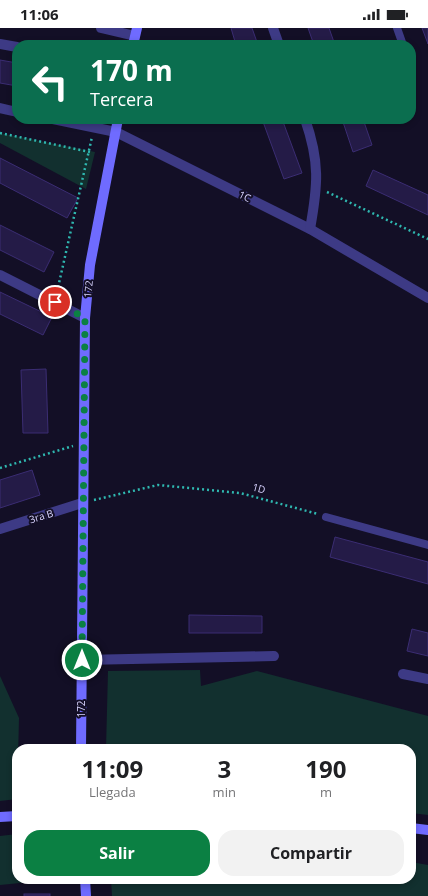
<!DOCTYPE html>
<html lang="es">
<head>
<meta charset="utf-8">
<style>
  :root { --surface:#fff; --page:#f2f2f2; --text:#202124; --muted:#757577; --accent:#0b8043 }
  body { margin:0; font-family:"Open Sans",sans-serif; background:var(--page); color:var(--text); height:100vh; display:flex; flex-direction:column; font-size:15px; white-space:nowrap }
  * { box-sizing:border-box; margin:0 }
  p { font-size:13px; color:var(--muted) }
  .icon { flex:none; width:22px; height:22px; fill:none; stroke:currentColor; stroke-width:2; stroke-linecap:round; stroke-linejoin:round }
  .map { position:relative; flex:1; overflow:hidden }
  .drawer { position:absolute; left:12px; top:716px; width:404px; height:140px; display:flex; flex-direction:column; background:var(--surface); border-radius:16px; box-shadow:0 2px 6px #0003 }
  .drawer>* { flex:none }
  .guide { position:absolute; left:12px; top:12px; width:404px; height:84px; border-radius:16px; box-shadow:0 2px 6px #0003; background:#0b6e4f; color:#fff; overflow:hidden }
  .pin { position:absolute; display:grid; place-items:center; width:34px; height:34px; color:#fff; margin:-17px; border:2px solid #fff; border-radius:50%; box-shadow:0 1px 4px #0007 }
  .me { position:absolute; width:44px; margin:-22px; rotate:0deg; stroke-linejoin:round; filter:drop-shadow(0 0 3px #0008) }
  .turn { display:flex; align-items:center; gap:14px; height:84px; padding:0 12px; font-size:18px }
  .turn .icon { width:52px; height:52px; stroke-width:2.5 }
  .turn b { display:block; font-size:28px; line-height:34px }
  .eta { display:flex; justify-content:space-evenly; align-items:center; height:68px; text-align:center }
  .eta b { font-size:24px; font-weight:700; line-height:28px }
  .cta { display:flex; gap:8px; margin-top:auto; padding:8px 12px }
  .cta a { flex:1; height:46px; border-radius:16px; background:var(--accent); color:#fff; font-size:16px; font-weight:700; line-height:46px; text-align:center }
  .cta a+a { background:var(--page); color:var(--text) }
  .status { display:flex; justify-content:space-between; align-items:center; height:28px; padding:0 20px; background:var(--surface); direction:ltr }
  .status svg { height:11px; fill:currentColor }
  .map>svg:first-child { display:block }
  .green { fill:#12302f }
  .building { fill:#241b47; stroke:#3b2d73 }
  .lines { fill:none; stroke-linecap:round; stroke-linejoin:round }
  .path { stroke:#2fb8b0; stroke-width:2.5; stroke-dasharray:2 3; stroke-linecap:butt }
  .lane { stroke:#3d3a85; stroke-width:8 }
  .street { stroke:#3d3a85; stroke-width:10 }
  .secondary { stroke:#6f6bff; stroke-width:10 }
  .route { stroke:#0b8043; stroke-width:7; stroke-dasharray:0 12.6 }
  .labels { text-anchor:middle; stroke-width:4; stroke-linejoin:round; paint-order:stroke }
  .street-label { font-size:10px; fill:#d9d4ff; stroke:#130f26 }
</style>
</head>
<body>
<div class="status"><b>11:06</b><svg viewBox="0 0 49 12"><path d="M0 12V9h3v3zM5 12V6h3v6zM10 12V3h3v9zM15 12V0h3v12zM26 1h20v11H26zM47 4h2v5h-2z"/></svg></div>
<div class="map">
<svg width="428" height="868" viewBox="0 0 428 868">
  <rect width="100%" height="100%" fill="#130f26"/>
  <g class="green">
    <polygon points="0,105 95,124 86,161 0,115"/>
    <polygon points="200,642 201,658 257,643 428,688 428,787 411,785 411,721 106,721 108,643"/>
    <polygon points="0,648 19,690 17,771 0,773"/>
    <polygon points="17,806 17,851 60,851 0,857 0,808"/>
    <polygon points="411,834 428,837 428,868 112,868 111,851 411,851"/>
  </g>
  <g class="building">
    <polygon points="231,0 252,0 258,17 236,17"/>
    <polygon points="308,0 329,0 335,17 314,17"/>
    <polygon points="422,0 428,0 428,16"/>
    <polygon points="0,32 17,35 17,58 0,55"/>
    <polygon points="262,91 282,91 302,145 284,151"/>
    <polygon points="342,91 363,91 372,117 353,124"/>
    <polygon points="0,130 78,170 67,190 0,155"/>
    <polygon points="373,142 428,167 428,187 366,158"/>
    <polygon points="0,197 54,224 44,244 0,222"/>
    <polygon points="0,264 52,289 43,307 0,286"/>
    <polygon points="46,341 48,405 23,405 21,342"/>
    <polygon points="32,442 40,467 0,480 0,452"/>
    <polygon points="335,509 428,534 428,556 330,529"/>
    <polygon points="189,587 262,588 262,605 189,605"/>
    <polygon points="412,601 428,605 428,628 407,623"/>
    <rect x="24" y="866" width="26" height="2"/>
  </g>
  <g class="lines">
    <g class="path">
      <polyline points="0,105 90,124"/>
      <polyline points="327,164 428,211"/>
      <polyline points="57,264 92,109"/>
      <polyline points="0,440 73,418"/>
      <polyline points="94,472 158,457 240,465 318,486"/>
    </g>
    <g class="lane">
      <polyline points="397,0 403,17"/>
      <polyline points="326,489 428,517"/>
    </g>
    <g class="street">
      <polyline points="101,0 135,8"/>
      <polyline points="273,0 279,17"/>
      <polyline points="0,16 17,19"/>
      <polyline points="0,80 17,84"/>
      <polyline points="53,91 116,104 310,201 428,270"/>
      <path d="M305,91C320,134 318,157 310,201"/>
      <polyline points="0,247 85,290"/>
      <polyline points="0,501 82,475"/>
      <polyline points="82,632 274,628"/>
      <polyline points="403,646 428,651"/>
    </g>
    <g class="secondary">
      <polyline points="133,17 137,0"/>
      <polyline points="81,721 85,290 90,237 118,91"/>
      <polyline points="0,789 17,788"/>
      <polyline points="411,800 428,802"/>
      <polyline points="85,851 86,868"/>
    </g>
  </g>
  <g class="lines">
    <polyline class="route" points="55,274 85,290 82,632"/>
  </g>
  <g class="labels">
    <g class="street-label">
      <text transform="translate(245 168) rotate(26)" y="4">1C</text>
      <text transform="translate(88 261) rotate(-84)" y="4">172</text>
      <text transform="translate(259 460) rotate(15)" y="4">1D</text>
      <text transform="translate(41 488) rotate(-17)" y="4">3ra B</text>
      <text transform="translate(81 681) rotate(-90)" y="4">172</text>
    </g>
  </g>
</svg>
<div class="pin" style="left:55px;top:274px;background:#d93025"><svg class="icon" aria-label="arrive" viewBox="0 0 24 24"><path d="M6 21V4h12l-3 4 3 4H6"/></svg></div>
<svg class="me" style="left:82px;top:632px" viewBox="-20 -20 40 40"><circle r="17" fill="#0b8043" stroke="#fff" stroke-width="3"/><path d="M0-11L8 9 0 5-8 9z" fill="#fff"/></svg>
<div class="guide">
<div class="turn"><svg class="icon" aria-label="left" viewBox="0 0 24 24"><path d="M17 20v-9H6M10 6l-5 5 5 5"/></svg><div><b>170 m</b>Tercera</div></div>
</div>
<section class="drawer">
<div class="eta">
<div><b>11:09</b><p>Llegada</p></div>
<div><b>3</b><p>min</p></div>
<div><b>190</b><p>m</p></div>
</div>
<div class="cta"><a>Salir</a><a>Compartir</a></div>
</section>
</div>
</body>
</html>
